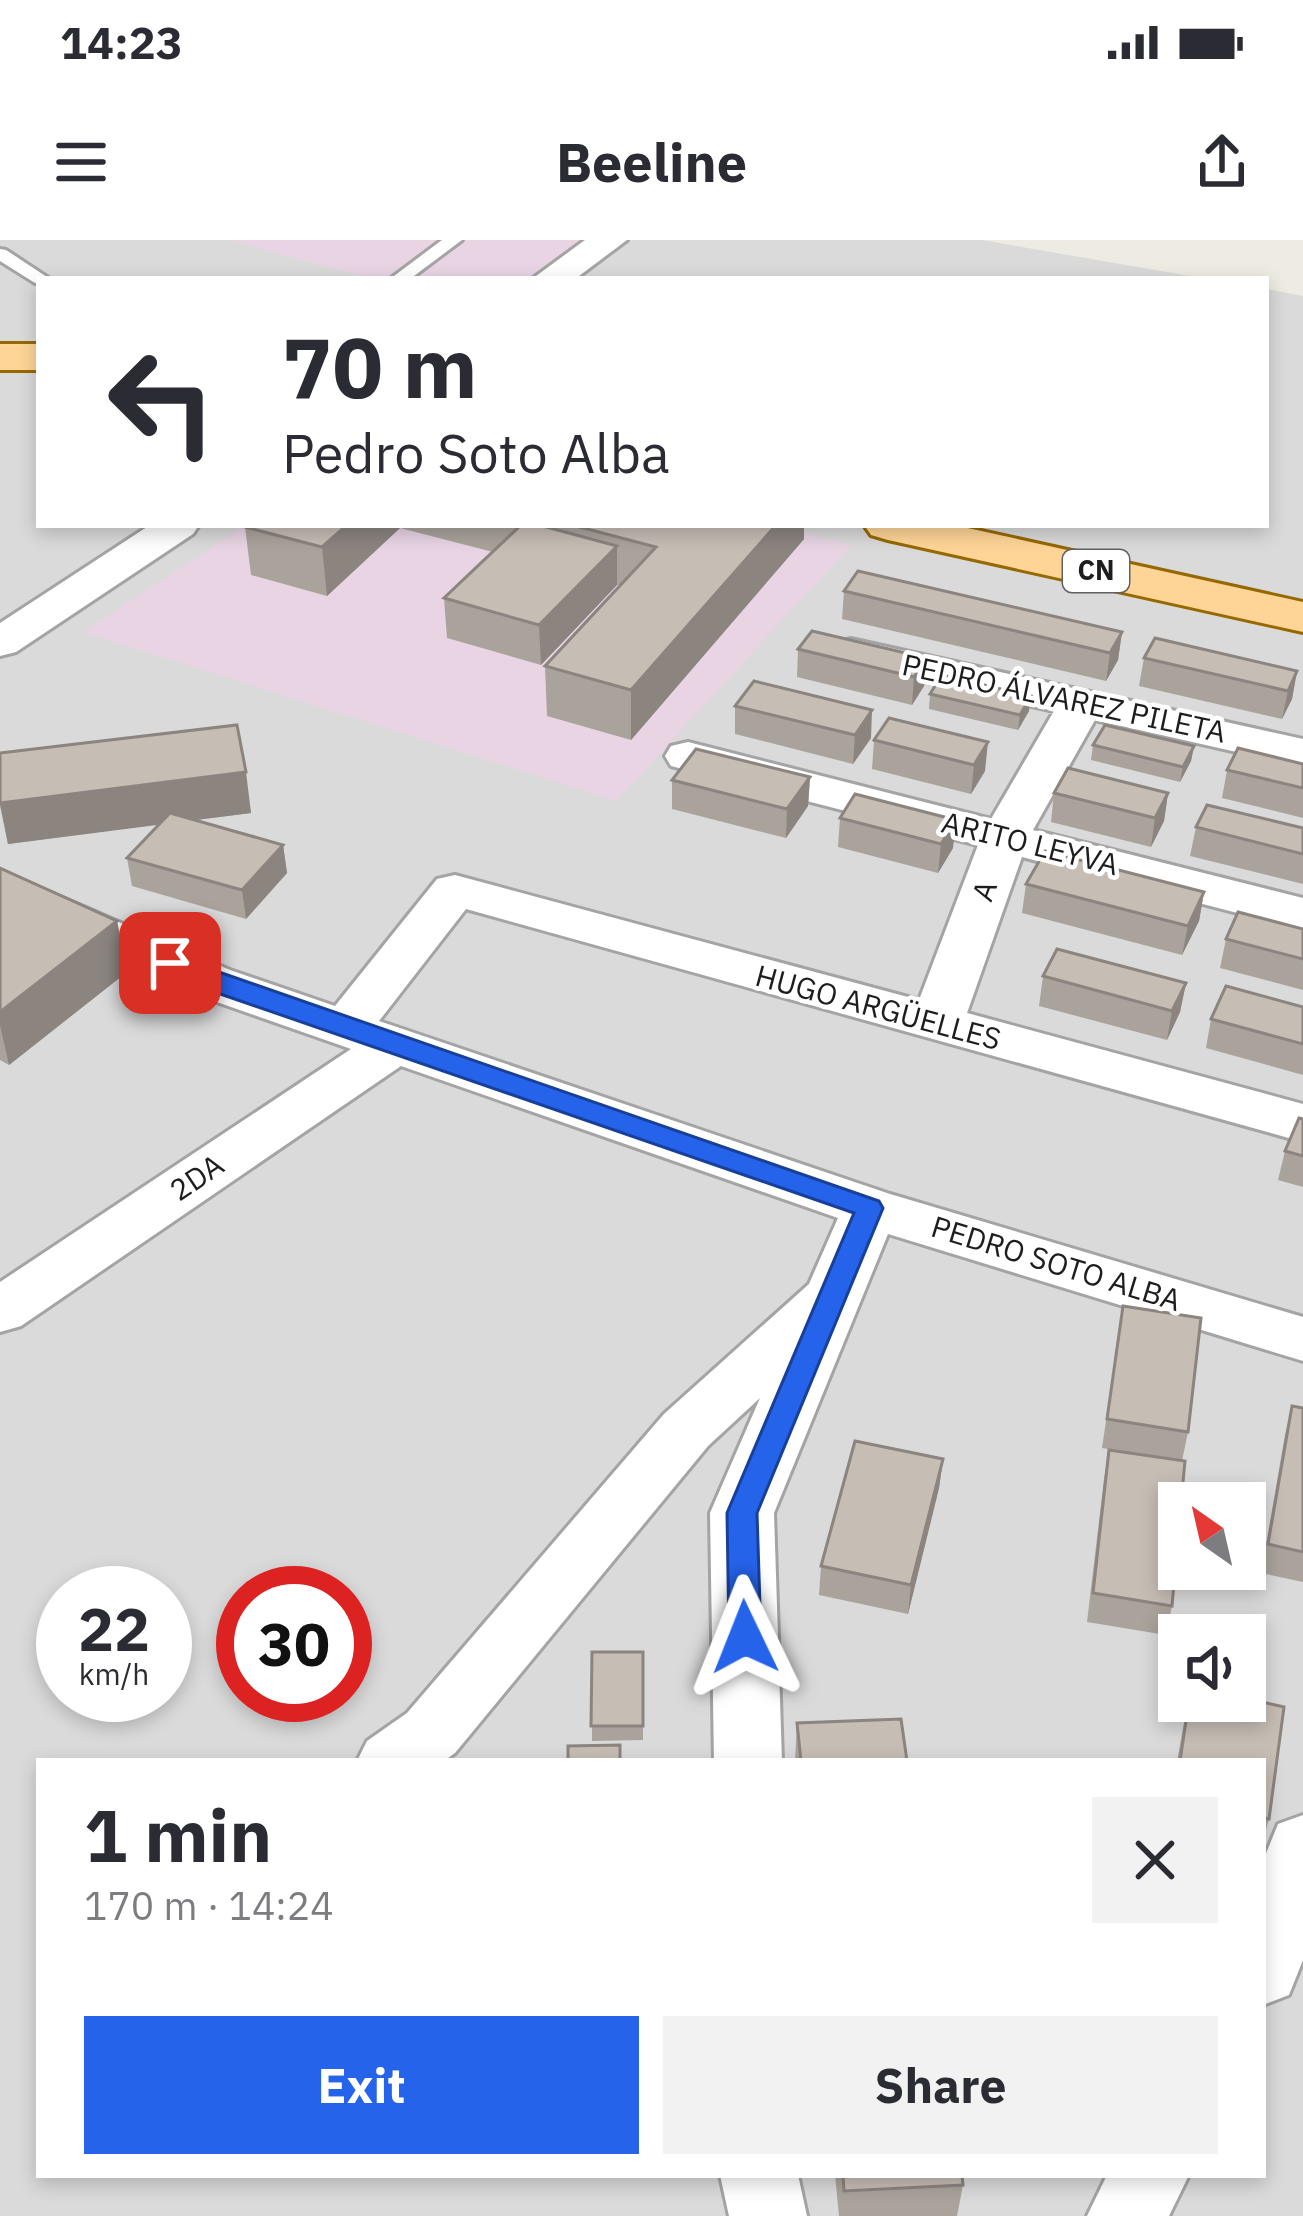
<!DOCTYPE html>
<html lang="en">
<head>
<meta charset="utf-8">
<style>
  :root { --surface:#fff; --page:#f2f2f3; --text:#2b2b33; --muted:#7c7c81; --accent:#2563eb }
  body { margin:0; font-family:"IBM Plex Sans",sans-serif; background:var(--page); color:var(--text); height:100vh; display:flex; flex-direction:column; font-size:45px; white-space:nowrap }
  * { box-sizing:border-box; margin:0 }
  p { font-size:39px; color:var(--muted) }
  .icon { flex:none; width:66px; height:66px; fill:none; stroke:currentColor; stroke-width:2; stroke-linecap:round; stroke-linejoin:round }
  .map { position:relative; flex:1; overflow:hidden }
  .side { position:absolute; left:36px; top:1518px; width:1230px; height:420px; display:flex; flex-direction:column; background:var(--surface); border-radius:0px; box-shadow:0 6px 18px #0003 }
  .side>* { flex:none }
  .guide { position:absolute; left:36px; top:36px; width:1233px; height:252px; border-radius:0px; box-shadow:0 6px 18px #0003; background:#fff; color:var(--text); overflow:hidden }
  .needle { width:78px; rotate:326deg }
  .controls { position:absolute; left:1158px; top:1242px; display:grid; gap:24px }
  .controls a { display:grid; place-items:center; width:108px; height:108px; border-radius:0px; background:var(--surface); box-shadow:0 6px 18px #0003; font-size:60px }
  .speed { position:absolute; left:36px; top:1326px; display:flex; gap:24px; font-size:60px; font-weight:700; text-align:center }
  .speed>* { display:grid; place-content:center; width:156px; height:156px; border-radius:50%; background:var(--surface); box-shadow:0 6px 18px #0003; line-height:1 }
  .speed small { font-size:30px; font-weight:400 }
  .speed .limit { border:18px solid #d22; background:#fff; color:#111 }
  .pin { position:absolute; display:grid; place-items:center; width:102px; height:102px; color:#fff; margin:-51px; border-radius:24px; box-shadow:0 6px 18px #0006 }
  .me { position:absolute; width:132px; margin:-66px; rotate:358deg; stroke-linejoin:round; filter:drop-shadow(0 0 9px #0008) }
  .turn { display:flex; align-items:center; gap:42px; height:252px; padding:0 48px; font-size:54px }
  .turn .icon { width:156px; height:156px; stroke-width:2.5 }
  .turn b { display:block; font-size:84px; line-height:102px }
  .round { display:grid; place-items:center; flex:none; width:126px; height:126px; border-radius:0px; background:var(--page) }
  .headline { display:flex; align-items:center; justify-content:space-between; height:204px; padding:0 48px }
  h1 { font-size:72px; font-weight:700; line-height:90px }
  .primary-button { display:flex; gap:24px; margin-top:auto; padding:24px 48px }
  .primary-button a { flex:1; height:138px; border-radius:0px; background:var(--accent); color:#fff; font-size:48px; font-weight:700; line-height:138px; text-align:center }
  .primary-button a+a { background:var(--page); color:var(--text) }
  .status { display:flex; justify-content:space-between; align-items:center; height:84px; padding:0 60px; background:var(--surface); direction:ltr }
  .status svg { height:33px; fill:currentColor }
  header { display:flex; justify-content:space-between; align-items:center; height:156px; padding:0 48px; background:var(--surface); font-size:54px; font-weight:700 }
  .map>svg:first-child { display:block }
  .residential { fill:#dbdada; fill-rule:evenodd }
  .industrial { fill:#e8d4e3 }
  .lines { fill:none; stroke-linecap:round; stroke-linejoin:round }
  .lane-casing { stroke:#a4a4a4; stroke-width:6 }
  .street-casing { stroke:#a4a4a4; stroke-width:6 }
  .primary-casing { stroke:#966900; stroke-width:6 }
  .lane { fill:#fff; fill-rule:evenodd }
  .street { fill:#fff; fill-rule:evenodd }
  .primary { fill:#fed597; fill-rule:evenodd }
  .wall { fill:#aaa39c }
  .shaded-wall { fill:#8b847f }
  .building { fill:#c6bdb5; stroke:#8b847f; stroke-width:3 }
  .route { fill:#2563eb; stroke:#184099; stroke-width:3 }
  .labels { text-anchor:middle; stroke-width:9; stroke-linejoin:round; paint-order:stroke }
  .shield { fill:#fff; stroke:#616161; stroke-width:3 }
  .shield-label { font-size:27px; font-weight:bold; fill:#1d1d1d }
  .street-label { font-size:30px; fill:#1d1d1d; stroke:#fff }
</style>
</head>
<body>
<div class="status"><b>14:23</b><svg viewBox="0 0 49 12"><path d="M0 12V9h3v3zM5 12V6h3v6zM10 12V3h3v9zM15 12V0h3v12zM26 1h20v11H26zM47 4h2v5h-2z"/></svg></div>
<header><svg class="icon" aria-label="menu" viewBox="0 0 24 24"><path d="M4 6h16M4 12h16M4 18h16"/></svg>Beeline<svg class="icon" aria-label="share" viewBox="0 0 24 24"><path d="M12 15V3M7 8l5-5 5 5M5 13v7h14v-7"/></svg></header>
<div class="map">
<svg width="1303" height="1976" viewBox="0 0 1303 1976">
  <rect width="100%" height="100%" fill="#eeebe2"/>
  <path class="residential" d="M0,0H982L1207,39H39V285H1266V49L1303,56V1976H0ZM1179,1263H1245V1329H1179ZM63,1353H165V1455H63ZM243,1353H345V1455H243ZM1179,1395H1245V1461H1179ZM39,1521H1263V1935H39Z"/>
  <g class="industrial">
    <polygon points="230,0 586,0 533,39 370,39"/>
    <polygon points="246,285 774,285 851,305 616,561 83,392"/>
  </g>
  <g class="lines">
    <g class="lane-casing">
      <g id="lane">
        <polygon points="442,0 462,0 410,39 390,39"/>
        <polygon points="0,9 6,10 50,39 35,43 0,21"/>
      </g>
    </g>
    <g class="street-casing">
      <g id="street">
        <polygon points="585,0 627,0 575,39 532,39"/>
        <polygon points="150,285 199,285 193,294 16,412 0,416 0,383"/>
        <polygon points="851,399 1303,499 1303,527 1095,480 1033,590 1303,658 1303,690 1022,617 967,773 1303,864 1303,902 466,669 379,781 890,954 1303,1077 1303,1121 888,994 774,1273 782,1521 714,1521 710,1273 760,1158 708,1206 455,1513 444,1521 357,1521 367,1501 407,1473 664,1174 809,1044 838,978 401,826 21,1086 0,1092 0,1042 351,809 194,754 0,665 0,631 230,730 335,766 437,639 455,635 919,760 978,605 671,526 665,516 671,506 688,502 991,579 1054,471 835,421 829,412 835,403"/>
        <polygon points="1303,1575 1303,1720 1289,1755 1263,1765 1263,1621 1278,1584"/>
        <polygon points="720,1935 798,1935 807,1976 729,1976"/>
        <polygon points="1107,1935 1189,1935 1169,1976 1087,1976"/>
      </g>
    </g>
    <g class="primary-casing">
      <g id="primary">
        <rect x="0" y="104" width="39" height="26"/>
        <polygon points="864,285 954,285 1303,362 1303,392 888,300 871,295"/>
      </g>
    </g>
    <use href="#lane" class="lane"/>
    <use href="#street" class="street"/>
    <use href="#primary" class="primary"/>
  </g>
  <g class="wall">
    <polygon points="247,285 804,285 804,299 631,500 547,476 545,426 620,346 617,345 541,425 447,398 444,358 493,312 400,288 327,356 251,335 245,287"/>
    <polygon points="844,351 1122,392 1118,420 1106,441 842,379"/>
    <polygon points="798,409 927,418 924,446 912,465 797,437"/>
    <polygon points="1144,418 1297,431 1292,459 1282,479 1139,446"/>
    <polygon points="930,454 1029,471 1018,490 929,469"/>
    <polygon points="735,466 871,498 853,524 735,494"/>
    <polygon points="889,478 985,531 971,554 872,529 874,500"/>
    <polygon points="237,485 251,573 195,580 283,605 287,633 246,679 132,646 127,618 159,584 8,604 0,566 0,513"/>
    <polygon points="1093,505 1194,506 1191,521 1180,542 1091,520"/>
    <polygon points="1303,524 1303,578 1222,558 1227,530"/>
    <polygon points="810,537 808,566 786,598 672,569 672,540"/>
    <polygon points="1054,553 1168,553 1164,581 1151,607 1051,582"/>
    <polygon points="840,578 953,608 938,633 838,607"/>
    <polygon points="1196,587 1303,588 1303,644 1190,616"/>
    <polygon points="0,628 117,681 127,732 9,825 0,820"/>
    <polygon points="1026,644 1204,652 1199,681 1182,715 1022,673"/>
    <polygon points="1303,689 1303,750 1220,728 1226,699"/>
    <polygon points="1043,736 1186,743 1180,772 1167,800 1039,766"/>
    <polygon points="1303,767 1303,835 1206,808 1211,779"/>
    <polygon points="1303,879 1303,947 1278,940 1285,911"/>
    <polygon points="1123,1066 1188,1192 1182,1221 1172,1366 1166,1395 1087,1382 1104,1239 1109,1210 1157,1217 1102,1208"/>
    <polygon points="1292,1166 1303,1168 1303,1342 1261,1333 1285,1195"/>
    <polygon points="943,1219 939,1248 908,1374 819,1355 821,1326"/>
    <polygon points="592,1412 643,1412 643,1500 592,1501"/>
    <polygon points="1245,1458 1284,1467 1269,1579 1263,1599 1263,1521 1177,1521 1188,1461 1245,1461"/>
    <polygon points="797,1483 907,1521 795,1521"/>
    <rect x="532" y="1935" width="79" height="3"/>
    <polygon points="835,1935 962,1935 963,1945 957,1976 839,1976"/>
  </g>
  <g class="shaded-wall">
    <polygon points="347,285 399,285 400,288 327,356 322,307"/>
    <polygon points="776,285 804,285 804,299 631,500 631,450"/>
    <polygon points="617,306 617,345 541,425 539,385"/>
    <polygon points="1122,392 1118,420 1106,441 1110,413"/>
    <polygon points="927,418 924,446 912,465 914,437"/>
    <polygon points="1297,431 1292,459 1282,479 1288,451"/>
    <polygon points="1031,456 1029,471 1018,490 1020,475"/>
    <polygon points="872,470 871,498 853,524 855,495"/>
    <polygon points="988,502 985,531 971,554 974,525"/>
    <polygon points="1194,506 1191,521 1180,542 1183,527"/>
    <polygon points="246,532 251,573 8,604 0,563"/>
    <polygon points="810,537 808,566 786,598 787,569"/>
    <polygon points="1168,553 1164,581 1151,607 1155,578"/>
    <polygon points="956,580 953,608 938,633 941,604"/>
    <polygon points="283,605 287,633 246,679 242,650"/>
    <polygon points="1204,652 1199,681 1182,715 1188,686"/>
    <polygon points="117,681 127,732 9,825 0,785 0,772"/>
    <polygon points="1186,743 1180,772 1167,800 1172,771"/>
    <polygon points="943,1219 939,1248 908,1374 911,1345"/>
  </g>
  <g class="building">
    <polygon points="247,285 347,285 322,307 245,287"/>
    <polygon points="521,285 539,285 617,306 539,385 444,358"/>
    <polygon points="572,285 776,285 631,450 545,426 656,307"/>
    <polygon points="858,331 1122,392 1110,413 844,351"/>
    <polygon points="812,391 927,418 914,437 798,409"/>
    <polygon points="1155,398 1297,431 1288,451 1144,418"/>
    <polygon points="942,435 1031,456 1020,475 930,454"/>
    <polygon points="754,441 872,470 855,495 735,466"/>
    <polygon points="889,478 988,502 974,525 874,500"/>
    <polygon points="237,485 246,532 0,563 0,513"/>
    <polygon points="1105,485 1194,506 1183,527 1093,505"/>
    <polygon points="1238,508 1303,524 1303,548 1227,530"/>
    <polygon points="696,509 810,537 787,569 672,540"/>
    <polygon points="1068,528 1168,553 1155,578 1054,553"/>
    <polygon points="855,554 956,580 941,604 840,578"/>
    <polygon points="1207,565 1303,588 1303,614 1196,587"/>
    <polygon points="170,573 283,605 242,650 127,618"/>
    <polygon points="1045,611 1204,652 1188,686 1026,644"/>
    <polygon points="0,628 117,681 0,772"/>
    <polygon points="1238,672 1303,689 1303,719 1226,699"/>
    <polygon points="1057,709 1186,743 1172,771 1043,736"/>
    <polygon points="1226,746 1303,767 1303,804 1211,779"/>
    <polygon points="1299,878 1303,879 1303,916 1285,911"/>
    <polygon points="1123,1066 1201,1078 1188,1192 1107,1179"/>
    <polygon points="1292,1166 1303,1168 1303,1312 1268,1304"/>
    <polygon points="855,1201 943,1219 911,1345 821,1326"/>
    <polygon points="1109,1210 1185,1221 1181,1263 1179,1263 1179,1287 1172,1366 1093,1353"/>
    <polygon points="592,1412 643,1412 643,1486 591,1486"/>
    <polygon points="1245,1458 1284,1467 1269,1579 1263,1578 1263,1521 1180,1521 1189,1461 1245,1461"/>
    <polygon points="901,1479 907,1521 801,1521 797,1483"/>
    <polygon points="620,1505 620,1521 568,1521 568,1506"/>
    <polygon points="843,1935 962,1935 963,1945 844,1951"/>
  </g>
  <polygon class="route" points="170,715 879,961 883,968 757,1273 761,1397 756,1406 745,1410 734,1406 729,1397 727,1273 854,973 203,748 161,729 157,723 161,717"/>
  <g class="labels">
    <rect class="shield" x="1063" y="310" width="66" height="42" rx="9"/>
    <g class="shield-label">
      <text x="1096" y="340">CN</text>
    </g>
    <g class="street-label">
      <text transform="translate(1064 459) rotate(12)" y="10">PEDRO ÁLVAREZ PILETA</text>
      <text transform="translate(1030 604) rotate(14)" y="10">ARITO LEYVA</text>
      <text transform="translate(985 651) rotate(-70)" y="10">A</text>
      <text transform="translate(878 768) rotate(15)" y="10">HUGO ARGÜELLES</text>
      <text transform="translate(197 938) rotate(-34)" y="10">2DA</text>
      <text transform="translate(1056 1024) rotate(17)" y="10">PEDRO SOTO ALBA</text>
    </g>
  </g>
</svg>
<div class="controls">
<a><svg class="needle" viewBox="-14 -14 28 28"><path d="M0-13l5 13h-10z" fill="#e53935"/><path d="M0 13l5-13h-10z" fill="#7c7c81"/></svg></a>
<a><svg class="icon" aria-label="sound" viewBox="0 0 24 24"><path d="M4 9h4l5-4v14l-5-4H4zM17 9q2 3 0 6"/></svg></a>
</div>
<div class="speed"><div>22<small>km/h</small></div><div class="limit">30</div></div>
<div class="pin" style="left:170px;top:723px;background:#d93025"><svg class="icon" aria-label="arrive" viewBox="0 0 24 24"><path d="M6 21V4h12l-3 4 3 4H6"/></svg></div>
<svg class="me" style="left:745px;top:1397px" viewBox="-20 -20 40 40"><path d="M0-17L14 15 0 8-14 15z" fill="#2563eb" stroke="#fff" stroke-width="4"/></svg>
<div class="guide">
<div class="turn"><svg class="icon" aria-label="left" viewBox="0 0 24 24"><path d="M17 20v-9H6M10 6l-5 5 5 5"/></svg><div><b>70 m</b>Pedro Soto Alba</div></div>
</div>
<section class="side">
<div class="headline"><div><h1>1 min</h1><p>170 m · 14:24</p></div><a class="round"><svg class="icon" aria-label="close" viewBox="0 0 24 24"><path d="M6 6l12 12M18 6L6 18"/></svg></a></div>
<div class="primary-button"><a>Exit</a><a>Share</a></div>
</section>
</div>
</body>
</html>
